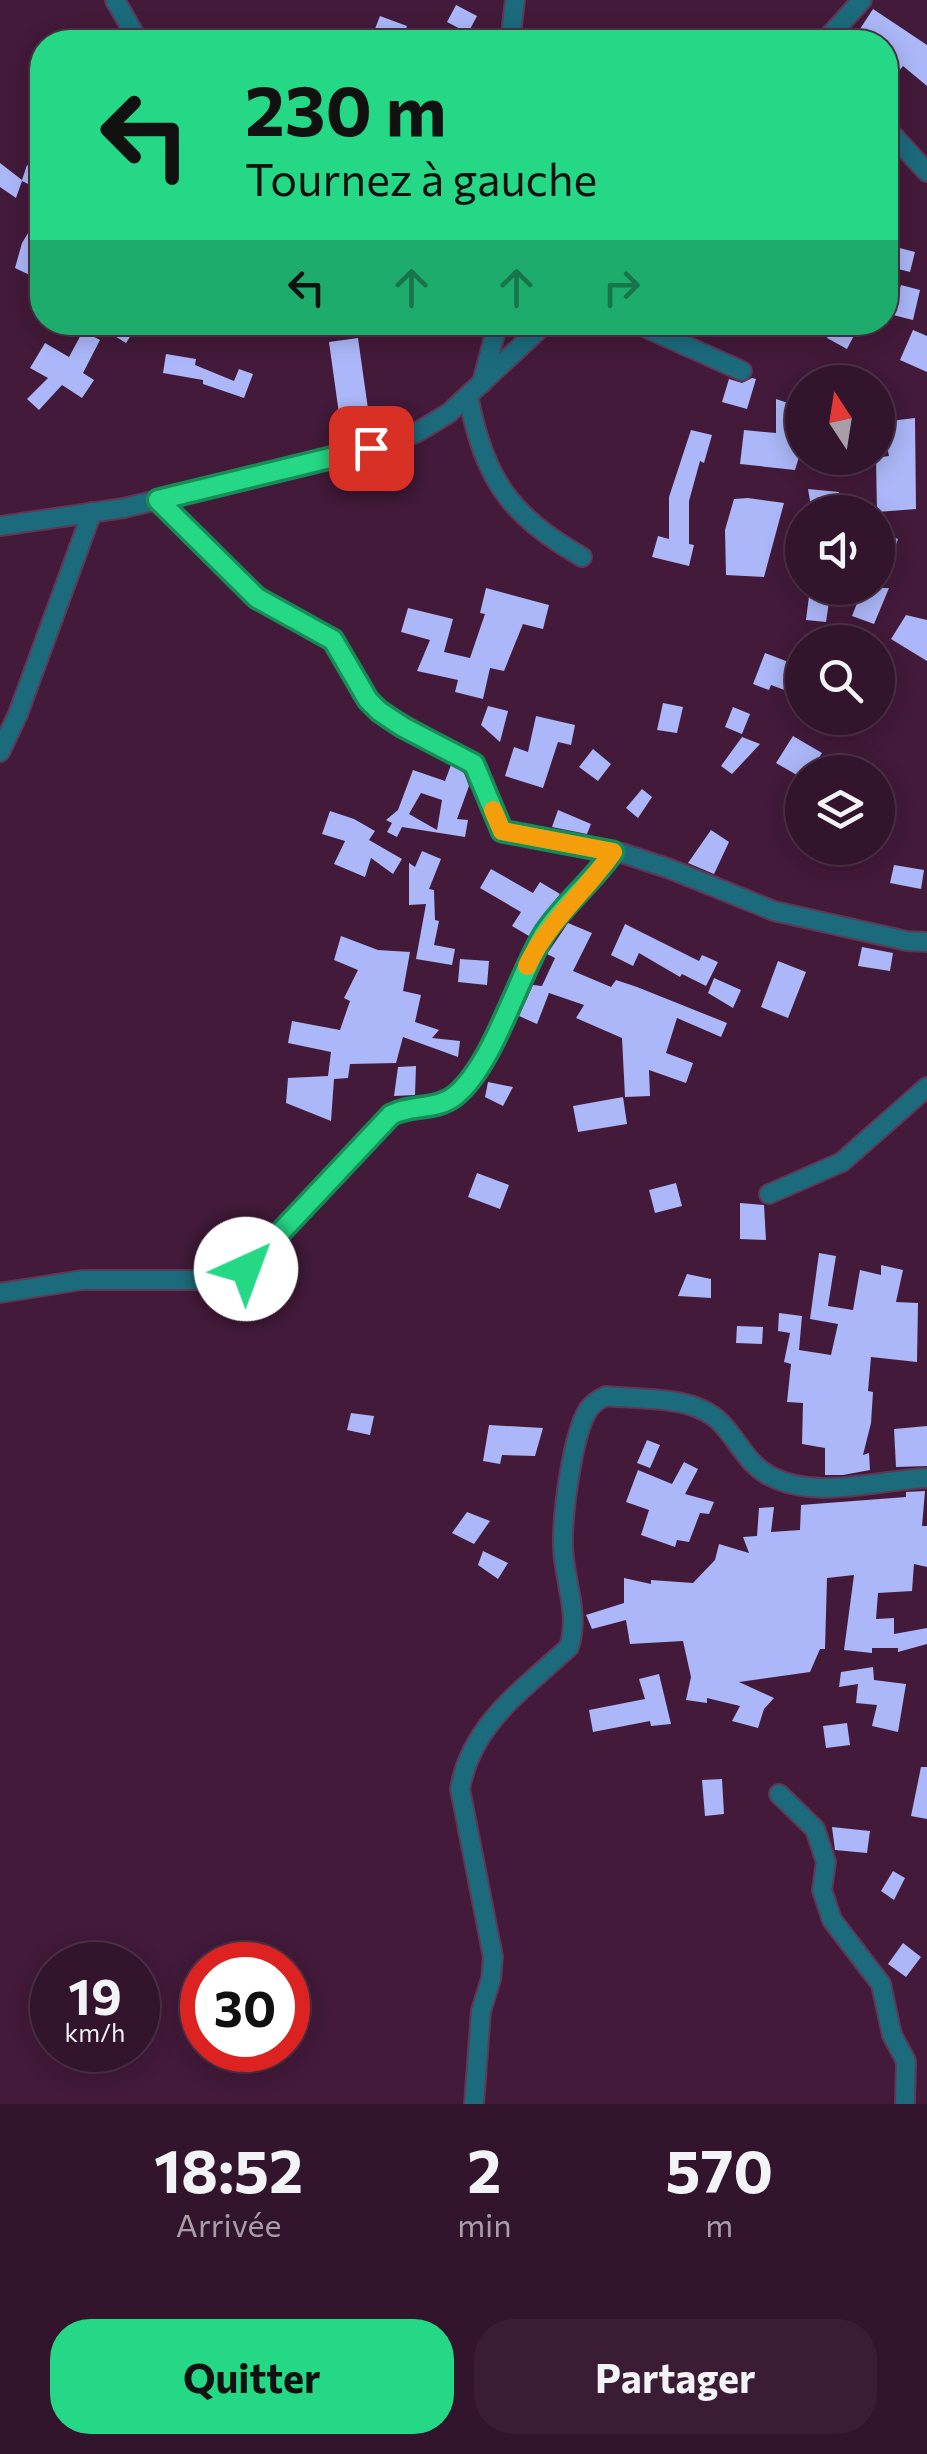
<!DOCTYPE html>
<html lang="fr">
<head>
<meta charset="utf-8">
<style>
  :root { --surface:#32142c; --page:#3a1d34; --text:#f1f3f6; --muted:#a89ea9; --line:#4d3348; --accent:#25d886 }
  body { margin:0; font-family:Commissioner,sans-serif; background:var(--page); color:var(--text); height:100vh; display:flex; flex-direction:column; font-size:38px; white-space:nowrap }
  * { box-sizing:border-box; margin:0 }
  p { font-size:32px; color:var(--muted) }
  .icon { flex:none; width:55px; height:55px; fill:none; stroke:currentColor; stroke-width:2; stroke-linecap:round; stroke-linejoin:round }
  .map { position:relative; height:2104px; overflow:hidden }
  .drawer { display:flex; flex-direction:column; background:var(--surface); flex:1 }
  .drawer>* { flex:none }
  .guide { position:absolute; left:30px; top:30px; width:868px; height:305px; border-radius:40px; box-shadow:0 5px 25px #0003,0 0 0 2px var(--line); background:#25d886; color:#111; overflow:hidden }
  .needle { width:65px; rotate:348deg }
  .controls { position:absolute; left:785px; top:365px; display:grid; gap:20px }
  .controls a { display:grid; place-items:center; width:110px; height:110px; border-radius:50%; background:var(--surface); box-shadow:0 5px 25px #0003,0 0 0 2px var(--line); font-size:50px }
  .speed { position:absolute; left:30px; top:1942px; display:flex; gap:20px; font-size:50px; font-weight:700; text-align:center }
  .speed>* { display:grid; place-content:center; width:130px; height:130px; border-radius:50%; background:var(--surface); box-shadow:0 5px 25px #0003,0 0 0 2px var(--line); line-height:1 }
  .speed small { font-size:25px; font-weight:400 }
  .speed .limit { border:15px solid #d22; background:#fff; color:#111 }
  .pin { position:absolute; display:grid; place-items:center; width:85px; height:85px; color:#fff; margin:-42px; border-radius:20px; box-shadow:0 5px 15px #0006 }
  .me { position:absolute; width:110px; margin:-55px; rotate:43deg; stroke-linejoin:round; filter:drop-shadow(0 0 8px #0008) }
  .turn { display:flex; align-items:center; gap:35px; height:210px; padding:0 50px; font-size:45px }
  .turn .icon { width:130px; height:130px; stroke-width:2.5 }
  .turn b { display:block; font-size:70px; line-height:85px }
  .lanes { display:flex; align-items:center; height:95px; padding:0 50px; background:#0003; justify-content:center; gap:50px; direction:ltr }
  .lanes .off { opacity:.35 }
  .eta { display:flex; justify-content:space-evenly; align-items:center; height:170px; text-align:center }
  .eta b { font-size:60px; font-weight:700; line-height:70px }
  .primary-button { display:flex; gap:20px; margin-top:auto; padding:20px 50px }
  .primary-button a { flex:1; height:115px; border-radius:40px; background:var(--accent); color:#111; font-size:40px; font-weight:700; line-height:115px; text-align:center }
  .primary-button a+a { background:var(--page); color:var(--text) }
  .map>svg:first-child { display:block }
  .building { fill:#abb7f8; fill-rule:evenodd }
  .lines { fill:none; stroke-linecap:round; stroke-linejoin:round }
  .minor-casing { stroke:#5f3856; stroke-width:22 }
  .minor { stroke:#1b6b7d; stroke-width:18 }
  .route-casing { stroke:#188c57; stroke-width:25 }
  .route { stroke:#25d886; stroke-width:18 }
  .slow { stroke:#f59e0b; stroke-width:18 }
</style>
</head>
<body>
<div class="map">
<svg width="927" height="2104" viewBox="0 0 927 2104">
  <rect width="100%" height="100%" fill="#431a3a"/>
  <g class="building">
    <polygon points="456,5 477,16 468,33 447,22"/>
    <polygon points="873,9 927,45 927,86 903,66 885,88 885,42 878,42 860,29"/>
    <polygon points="380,16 407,26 401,42 373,34"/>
    <polygon points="0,163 22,180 27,165 42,175 42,191 22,181 16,198 0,187"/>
    <polygon points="42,210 42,265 36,278 15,268 22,243"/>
    <polygon points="892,246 915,252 910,272 886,266"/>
    <polygon points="901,285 920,290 913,320 893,315"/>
    <polygon points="92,322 118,322 133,332 126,343"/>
    <polygon points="835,322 861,322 847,349 827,338"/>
    <polygon points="913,330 927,336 927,372 900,360"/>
    <polygon points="83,331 100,340 83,373 94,380 82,398 62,385 39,410 27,399 48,378 30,368 45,343 69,357"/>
    <polygon points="358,338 369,416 340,421 329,342"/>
    <polygon points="166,354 196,359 195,365 234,381 239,369 253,374 244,398 203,384 203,380 163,373"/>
    <polygon points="752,378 756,379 747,409 722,402 729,379 742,383"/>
    <polygon points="776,399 797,406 788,435 792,435 790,446 802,447 795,470 740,464 744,430 776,433"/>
    <polygon points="915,418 916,509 877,512 876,458 889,456 882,422"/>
    <polygon points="691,430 712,435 704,463 700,461 689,501 689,544 694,545 689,566 652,557 658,536 669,539 669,497"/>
    <polygon points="808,489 839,492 836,512 812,512"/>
    <polygon points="748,498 784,503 764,577 726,575 725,530 734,499"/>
    <polygon points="878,532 898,539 891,560 878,556"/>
    <polygon points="486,588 549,605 543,629 523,624 504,671 490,668 483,699 455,692 458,680 417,671 430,640 401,632 408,608 453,619 444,652 470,658 485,614 480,613"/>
    <polygon points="810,588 831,588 826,622 806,620"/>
    <polygon points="863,588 889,588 874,624 852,616"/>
    <polygon points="906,615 927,620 927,661 891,639"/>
    <polygon points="765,653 799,666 790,692 771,685 769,690 753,684"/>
    <polygon points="663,703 683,707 677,733 657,730"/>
    <polygon points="488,706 508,711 500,742 481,725"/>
    <polygon points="733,707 750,714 742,734 725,727"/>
    <polygon points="536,716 575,725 571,745 558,742 543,788 505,776 514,747 528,752"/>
    <polygon points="793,736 822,753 810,772 802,772 802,778 776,763"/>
    <polygon points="742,737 760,744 732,774 721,766"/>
    <polygon points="593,749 611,764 598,781 579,767"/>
    <path d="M451,765L464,773L469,786L457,819L468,820L465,837L402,827L397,837L387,832L392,823L386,820L398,810L413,770L445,781ZM421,793L442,800L437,830L409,814Z"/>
    <polygon points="642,789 652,797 638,818 626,808"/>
    <polygon points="558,810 591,824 587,834 552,827"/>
    <polygon points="330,811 354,819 375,831 369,840 402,859 393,874 371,858 365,877 334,864 345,841 322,834"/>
    <polygon points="711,830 729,842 714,874 688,863"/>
    <polygon points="422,851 441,859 429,889 434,890 435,920 439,921 434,945 455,949 452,965 416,959 426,904 409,905 409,863 415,867"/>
    <polygon points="894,865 924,870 921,889 890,883"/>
    <polygon points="491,869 533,893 540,882 560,894 529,936 512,926 521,912 480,888"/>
    <polygon points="568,923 592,933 573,971 611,987 616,980 637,987 727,1023 721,1037 677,1018 666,1053 693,1063 686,1083 649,1070 650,1096 625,1097 622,1038 576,1018 584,1005 549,993 537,1024 519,1016 533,985 542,986 555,958 547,954"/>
    <polygon points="625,924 699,961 702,955 718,962 706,986 682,974 680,977 639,953 633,966 611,955"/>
    <polygon points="341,936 378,950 410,952 403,991 421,995 415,1022 439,1030 432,1038 460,1041 458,1057 403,1037 396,1063 350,1064 348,1078 334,1079 331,1121 286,1103 288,1078 328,1076 331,1052 288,1043 292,1021 340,1030 350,1001 344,998 358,970 334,960"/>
    <polygon points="862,947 893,953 890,971 858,966"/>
    <polygon points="460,959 489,961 487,985 458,982"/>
    <polygon points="778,961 806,972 788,1018 761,1007"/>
    <polygon points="714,978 741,990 733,1008 708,993"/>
    <polygon points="416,1066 415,1095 394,1096 398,1067"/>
    <polygon points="488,1082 513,1087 503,1106 485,1097"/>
    <polygon points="623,1097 627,1124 578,1132 573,1106"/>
    <polygon points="477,1173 509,1185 500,1209 468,1197"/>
    <polygon points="676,1183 682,1206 655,1213 649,1190"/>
    <polygon points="740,1203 764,1205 766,1240 740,1239"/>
    <polygon points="819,1253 836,1256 828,1306 853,1310 860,1270 881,1275 881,1265 903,1270 896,1302 918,1303 917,1362 871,1357 868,1391 873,1392 871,1423 863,1455 869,1453 870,1470 843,1475 825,1475 825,1448 802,1444 803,1403 787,1402 791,1364 784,1362 790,1333 778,1331 779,1313 802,1316 799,1350 831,1355 838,1324 810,1319"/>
    <polygon points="687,1274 711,1279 711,1298 678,1296"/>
    <polygon points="737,1326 763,1327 762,1344 736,1343"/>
    <polygon points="351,1413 374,1416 370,1435 347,1430"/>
    <polygon points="489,1425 543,1428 535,1456 502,1455 500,1464 483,1461"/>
    <polygon points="927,1426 927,1466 896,1467 894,1429"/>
    <polygon points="647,1440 660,1445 650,1468 637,1463"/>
    <polygon points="684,1462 698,1469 685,1494 714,1502 709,1514 700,1513 689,1542 677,1540 675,1547 641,1535 649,1510 626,1502 638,1470 672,1484"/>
    <polygon points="925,1491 922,1526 927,1526 927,1567 914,1564 912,1591 878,1593 876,1619 894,1618 894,1634 927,1628 927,1644 898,1652 898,1648 872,1648 872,1653 844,1650 854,1575 827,1578 825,1649 820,1649 810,1672 739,1682 774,1698 764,1709 758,1728 732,1721 740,1706 707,1698 707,1703 686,1700 691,1677 683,1641 630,1644 626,1620 592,1629 586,1615 624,1603 624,1578 651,1584 651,1580 693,1583 715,1560 719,1544 749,1553 743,1537 757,1536 759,1508 774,1507 771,1532 800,1530 801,1505 906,1497 906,1492"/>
    <polygon points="467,1512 490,1521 474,1544 452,1533"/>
    <polygon points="483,1551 508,1563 498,1579 478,1565"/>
    <polygon points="873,1667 874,1680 906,1684 898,1732 872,1726 877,1705 856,1703 858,1684 839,1687 841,1672"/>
    <polygon points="659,1674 671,1724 651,1726 650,1721 593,1732 589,1710 645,1699 639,1679"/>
    <polygon points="847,1723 850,1745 826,1748 823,1726"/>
    <polygon points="921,1767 927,1767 927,1819 911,1816"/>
    <polygon points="722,1779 724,1814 705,1816 702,1780"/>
    <polygon points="832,1827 870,1831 867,1853 835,1850"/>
    <polygon points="893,1871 905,1878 894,1900 881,1891"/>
    <polygon points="903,1943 921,1957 906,1977 888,1964"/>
  </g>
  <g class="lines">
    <g class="minor-casing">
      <g id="minor">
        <polyline points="115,0 139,42"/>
        <polyline points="510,42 515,0"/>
        <polyline points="824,42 862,0"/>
        <polyline points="885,127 927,172"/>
        <polyline points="633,322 742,371"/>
        <polyline points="482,383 498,322"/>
        <path d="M468,396C485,479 508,514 582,557"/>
        <polyline points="158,500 257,598 333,640 367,699 379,711 474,764 502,831 622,853 670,869 774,911 907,941 927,942"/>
        <polyline points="0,526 124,508 371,448 416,433 449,413 547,322"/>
        <polyline points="0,752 18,714 92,512"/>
        <polyline points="769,1194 842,1162 927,1087"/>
        <path d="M0,1293L82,1280H209L246,1269L391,1115C411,1104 437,1111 456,1095C494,1062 517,979 544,934C561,907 593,881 613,852"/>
        <polyline points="779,1794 815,1829 826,1862 822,1890 832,1920 881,1984 892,2035 906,2061 905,2104"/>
        <path d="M474,2104L481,2011L491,1979L493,1957L460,1789C471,1724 524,1689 569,1647C580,1613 564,1581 563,1547C562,1516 572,1436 588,1410C593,1403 599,1399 606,1396C643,1400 696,1395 722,1424C738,1441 747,1463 768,1475C815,1501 877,1480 927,1478"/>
      </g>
    </g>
    <use href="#minor" class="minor"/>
  </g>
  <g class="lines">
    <g class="route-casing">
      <path id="route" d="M246,1269L391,1115C411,1104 437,1111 456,1095C494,1063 517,979 544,934C561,907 593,881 613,852L502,831L474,764L403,727L379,711L368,700L333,640L257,598L158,500L371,448"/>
    </g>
    <use href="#route" class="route"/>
    <path class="slow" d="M493,810L502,831L613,852C585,892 548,922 527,966"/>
  </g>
</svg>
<div class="controls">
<a><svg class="needle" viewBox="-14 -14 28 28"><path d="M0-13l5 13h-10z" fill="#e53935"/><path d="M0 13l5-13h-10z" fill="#a89ea9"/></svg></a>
<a><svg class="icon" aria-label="sound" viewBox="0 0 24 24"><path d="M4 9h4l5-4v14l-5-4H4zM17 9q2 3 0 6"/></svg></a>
<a><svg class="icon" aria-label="search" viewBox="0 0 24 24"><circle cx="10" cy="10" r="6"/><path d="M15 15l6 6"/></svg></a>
<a><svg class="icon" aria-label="layers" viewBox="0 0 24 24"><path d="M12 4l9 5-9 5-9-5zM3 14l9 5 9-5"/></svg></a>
</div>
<div class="speed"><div>19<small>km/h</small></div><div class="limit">30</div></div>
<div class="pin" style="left:371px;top:448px;background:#d93025"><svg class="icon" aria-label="arrive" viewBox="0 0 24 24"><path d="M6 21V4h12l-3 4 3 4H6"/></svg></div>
<svg class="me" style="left:246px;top:1269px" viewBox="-20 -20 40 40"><circle r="19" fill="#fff"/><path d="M0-13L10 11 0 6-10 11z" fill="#25d886"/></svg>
<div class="guide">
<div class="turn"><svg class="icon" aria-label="left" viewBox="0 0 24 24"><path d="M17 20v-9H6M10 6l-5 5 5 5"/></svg><div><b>230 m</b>Tournez à gauche</div></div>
<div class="lanes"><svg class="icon" aria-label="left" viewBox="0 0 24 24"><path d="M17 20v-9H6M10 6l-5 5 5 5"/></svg><svg class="icon off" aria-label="ahead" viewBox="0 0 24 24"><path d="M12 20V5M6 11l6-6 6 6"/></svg><svg class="icon off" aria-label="ahead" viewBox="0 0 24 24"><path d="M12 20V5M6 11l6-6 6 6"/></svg><svg class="icon off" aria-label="right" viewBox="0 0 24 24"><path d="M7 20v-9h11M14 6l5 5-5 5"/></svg></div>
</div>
</div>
<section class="drawer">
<div class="eta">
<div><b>18:52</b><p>Arrivée</p></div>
<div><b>2</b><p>min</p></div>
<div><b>570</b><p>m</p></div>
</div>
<div class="primary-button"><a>Quitter</a><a>Partager</a></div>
</section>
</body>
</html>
